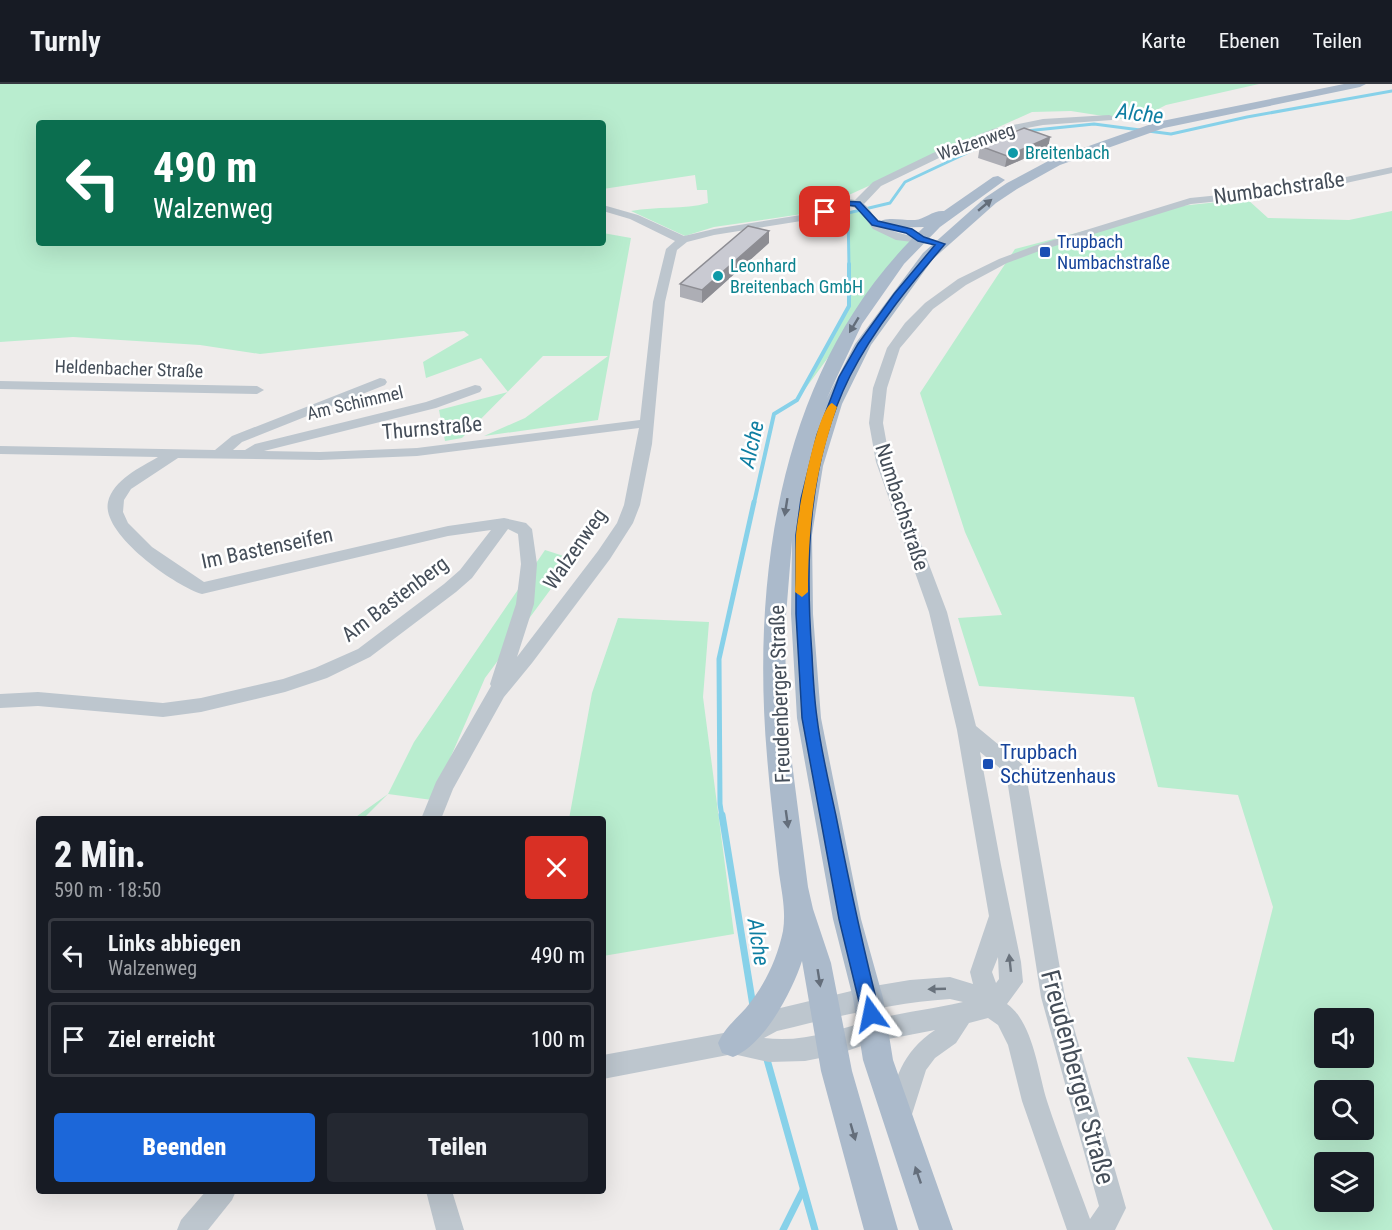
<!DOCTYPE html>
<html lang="de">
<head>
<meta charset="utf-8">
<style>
  :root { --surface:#171b24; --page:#242831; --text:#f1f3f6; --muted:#9ea1a6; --line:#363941; --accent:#1c67d9 }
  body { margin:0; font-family:"Roboto Condensed",sans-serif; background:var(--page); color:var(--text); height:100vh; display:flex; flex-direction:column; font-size:22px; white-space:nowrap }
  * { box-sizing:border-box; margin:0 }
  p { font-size:20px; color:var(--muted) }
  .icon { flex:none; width:33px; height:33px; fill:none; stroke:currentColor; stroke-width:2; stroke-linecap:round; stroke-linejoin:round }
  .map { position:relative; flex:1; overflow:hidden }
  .details { position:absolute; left:36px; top:732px; width:570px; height:378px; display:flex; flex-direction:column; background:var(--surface); border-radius:6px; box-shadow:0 6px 24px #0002 }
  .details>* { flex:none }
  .top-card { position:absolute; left:36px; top:36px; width:570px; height:126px; border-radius:6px; box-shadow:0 6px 24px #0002; background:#0b6e4f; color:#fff; overflow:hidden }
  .fabs { position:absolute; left:1314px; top:924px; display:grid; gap:12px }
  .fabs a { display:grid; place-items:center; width:60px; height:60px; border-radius:6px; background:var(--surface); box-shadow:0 6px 24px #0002; font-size:30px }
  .pin { position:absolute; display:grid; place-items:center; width:51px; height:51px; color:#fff; margin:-26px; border-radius:12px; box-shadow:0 3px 9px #0006 }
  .me { position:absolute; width:66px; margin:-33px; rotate:348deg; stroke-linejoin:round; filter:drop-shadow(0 0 4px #0008) }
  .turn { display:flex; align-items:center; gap:21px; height:126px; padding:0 18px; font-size:27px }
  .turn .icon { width:78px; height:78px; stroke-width:2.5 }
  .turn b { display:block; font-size:42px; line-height:51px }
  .round { display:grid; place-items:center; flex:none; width:63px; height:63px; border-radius:6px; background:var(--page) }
  .head { display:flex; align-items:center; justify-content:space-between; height:102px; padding:0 18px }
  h1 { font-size:36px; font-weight:800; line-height:45px }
  .cta { display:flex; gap:12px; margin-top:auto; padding:12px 18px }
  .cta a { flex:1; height:69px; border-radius:6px; background:var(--accent); color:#fff; font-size:24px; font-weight:800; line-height:69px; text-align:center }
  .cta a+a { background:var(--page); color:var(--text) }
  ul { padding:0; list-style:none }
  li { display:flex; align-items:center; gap:18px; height:75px; margin:0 12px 9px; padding:0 6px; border:3px solid var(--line); border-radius:6px }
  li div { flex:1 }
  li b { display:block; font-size:22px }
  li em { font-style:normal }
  header { display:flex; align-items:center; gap:36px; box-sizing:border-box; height:84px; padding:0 30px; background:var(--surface); border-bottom:2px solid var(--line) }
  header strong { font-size:28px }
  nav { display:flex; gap:33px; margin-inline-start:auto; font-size:21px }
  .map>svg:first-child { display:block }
  .green { fill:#b9edcf; fill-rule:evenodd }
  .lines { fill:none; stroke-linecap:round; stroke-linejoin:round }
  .stream-far3 { stroke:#87d1e9; stroke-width:3 }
  .stream-far2 { stroke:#87d1e9; stroke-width:4 }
  .stream-far1 { stroke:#87d1e9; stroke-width:5 }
  .stream { stroke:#87d1e9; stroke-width:7 }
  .minor { fill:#bdc6ce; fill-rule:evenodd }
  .major { fill:#abbacb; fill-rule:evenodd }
  .wall { fill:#adaeb5 }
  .shaded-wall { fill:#8d8d93 }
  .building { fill:#c9cad2; stroke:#8d8d93; stroke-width:1.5 }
  .oneway { fill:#646e7b }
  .oneway2 { fill:#69727c }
  .route { fill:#1c67d9; stroke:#12438d; stroke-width:1.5 }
  .slow { fill:#f59e0b }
  .culture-dot { fill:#0f9aa8; stroke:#fff; stroke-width:2 }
  .transit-dot { fill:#1a4fb4; stroke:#fff; stroke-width:2 }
  .labels { text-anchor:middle; stroke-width:5; stroke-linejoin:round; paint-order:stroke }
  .far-street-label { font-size:18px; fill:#454e59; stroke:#fff }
  .far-culture-label { font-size:18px; fill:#0d838f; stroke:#fff; text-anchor:start }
  .far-transit-label { font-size:18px; fill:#164399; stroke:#fff; text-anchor:start }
  .street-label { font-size:21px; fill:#454e59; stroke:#fff }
  .transit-label { font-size:21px; fill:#164399; stroke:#fff; text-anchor:start }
  .water-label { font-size:22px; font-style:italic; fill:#0e7ea2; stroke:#fff }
  .near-street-label { font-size:26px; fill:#454e59; stroke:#fff }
</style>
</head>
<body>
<header>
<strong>Turnly</strong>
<nav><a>Karte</a><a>Ebenen</a><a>Teilen</a></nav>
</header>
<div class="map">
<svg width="1392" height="1146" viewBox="0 0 1392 1146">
  <rect width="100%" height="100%" fill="#efeceb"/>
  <g class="green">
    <path d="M0,0H1259L1166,21L1135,37L1071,27L1032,28L809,129L714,143L685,152L631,127C657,122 683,126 708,119L707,106H697L695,91L603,105V39H39V159H603V149L631,154L598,336L484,352L525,334L608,272H543L462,354L445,357L439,326L508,308L481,274L426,294L423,278L469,251L464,247L260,270L200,261L73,253L0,258Z"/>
    <path d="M1247,115L1268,134L1349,136L1392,127V1146H1273L1187,973L1234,978L1273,823L1238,711L1158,703L1134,613L979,602L958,534L1002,531L965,448L920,309L1015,165L1180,122ZM1324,934H1364V974H1324ZM1324,1006H1364V1046H1324ZM1324,1078H1364V1118H1324Z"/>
    <polygon points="864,125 877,144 921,155 887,193 797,316 849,222 848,129"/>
    <polygon points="545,466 573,475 485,594 432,716 388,710 363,735 353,735 388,710 414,658"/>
    <polygon points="618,534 709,538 703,613 734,850 603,872 603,735 569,735 592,609"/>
  </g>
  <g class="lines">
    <g class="stream-far3">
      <polyline points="1026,47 1094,40 1171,50 1247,33 1392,7"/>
      <polyline points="849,181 848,129 890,119 905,98 986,60"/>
    </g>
    <polyline class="stream-far2" points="754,419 774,330 797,316 849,222 849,180"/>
    <polyline class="stream-far1" points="722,733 720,720 719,575 754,418"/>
    <g class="stream">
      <polyline points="722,731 753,922"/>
      <polyline points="766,972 815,1146"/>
      <polyline points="783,1146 803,1106"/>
    </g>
    <g class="minor">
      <path d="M1109,31L1112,32V36L1043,41L999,49L941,73L881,102L864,120C871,125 874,135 882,141C898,153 926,153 945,158V162L896,156L873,145L860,127L849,121L836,124L820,134L714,151L687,158L677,166L665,218L652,360L640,421L633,439L610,475L532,579L504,613L453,705L441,735H421L436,698L491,602L490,600L516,520L521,480L518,450L508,445L472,494L456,508L370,573L327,594L285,608L201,628L163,633L38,622L0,624V610L38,608L163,619L201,614L283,595L315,584L358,565L444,500L460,486L491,446L448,452L202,510C175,502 101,450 108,418C113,396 141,383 158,373L0,370V362L215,366L232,352L380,294L385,295L387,298L385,301L242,358L233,366H245L255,360L426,318L475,301L480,302L482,305L480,308L436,324L264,367L320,368L417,364L640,336L653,218L666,165L675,157L630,135L603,127V121L638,131L684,152L714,145L813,129L829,119L849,115L855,116L873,98L933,69L993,45L1043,35ZM639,344L624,421L617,439L598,467L517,573L534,520L537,480L532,445L526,439L504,434L448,442L204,498L152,463L128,439L123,428L124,416L131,405L178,374L320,376L417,372Z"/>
      <path d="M1392,83V89L1300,109L1191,120L1042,166L1007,179L966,201L933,225L900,264L887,304L883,339L890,378L947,528L976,642L1022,680L1025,685L1065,913L1126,1124L1115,1146H1067L1022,1017L1008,961L998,941L988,934L969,939L956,959L935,974L926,986L908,1043L899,1047L890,1043L886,1034C895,995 901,969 935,946L873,958L835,971L805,977L769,978L733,970L603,995V971L729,948L772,926L868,903L910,896L950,893L973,900L970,888L989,832L957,646L929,528L876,378L869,339L873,304L887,264L905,239L925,219L958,195L999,175L1034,162L1190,114L1300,103ZM980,668L1006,689L1041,913L1099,1122L1090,1135C1076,1096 1060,1057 1047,1017C1038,988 1033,938 1007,920L1023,898L1021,878L1001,781ZM998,873L999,895L996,899L992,888ZM950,915L963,918C933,925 902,928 873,936C836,946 803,959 764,954L777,947C835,933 891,919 950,915Z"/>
      <polygon points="0,297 257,302 264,306 257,310 0,305"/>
      <polygon points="206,1107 236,1107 232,1116 208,1146 177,1146 181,1136"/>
      <polygon points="426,1107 452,1107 464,1146 436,1146"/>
    </g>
    <path class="major" d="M1344,0H1366L1360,3L1164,44L1060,81L1017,105L996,119L933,175L871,261L842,320L823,382L812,451L813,530L821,634L861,835L883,914L893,976L953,1146H919L863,976L853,914L833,835L797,634L791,530L792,457L785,544L786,608L791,671L808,803L813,825L831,879L852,987L898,1146H864L821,987L802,877C792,908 764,961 733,973L722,969L718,959C724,945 736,935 746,924C764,902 777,876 783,847C786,827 782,810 779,789C775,750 770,711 767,672C751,485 782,277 924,143L883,144L876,140C885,131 903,137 915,136C925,135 933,126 944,127L993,93L998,92L1005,96L940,143L904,180L862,240L827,314L855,260L923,169L986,113L1007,99L1052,75L1157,38Z"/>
  </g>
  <g class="wall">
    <polygon points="1050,53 1048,64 1005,83 978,74 980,62"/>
    <polygon points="769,159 702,219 680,213 680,200"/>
  </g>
  <g class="shaded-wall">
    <polygon points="1050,53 1048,64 1005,83 1007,72"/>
    <polygon points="769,147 769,159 702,219 702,206"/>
  </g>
  <g class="building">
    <polygon points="1024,44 1050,53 1007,72 980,62"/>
    <polygon points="748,142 769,147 702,206 680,200"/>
  </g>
  <defs><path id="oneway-solid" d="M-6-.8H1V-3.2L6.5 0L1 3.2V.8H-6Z" transform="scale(1.5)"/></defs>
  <g class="oneway">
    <use href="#oneway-solid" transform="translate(985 121) rotate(-40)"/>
    <use href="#oneway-solid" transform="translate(854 241) rotate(121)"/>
    <use href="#oneway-solid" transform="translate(786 423) rotate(99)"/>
    <use href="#oneway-solid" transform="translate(787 735) rotate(82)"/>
    <use href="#oneway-solid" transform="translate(819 894) rotate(81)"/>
    <use href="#oneway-solid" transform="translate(853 1048) rotate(74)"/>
    <use href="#oneway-solid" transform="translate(918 1091) rotate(-109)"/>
  </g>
  <g class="oneway2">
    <use href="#oneway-solid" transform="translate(1010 879) rotate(-96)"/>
    <use href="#oneway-solid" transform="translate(937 905) rotate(178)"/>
  </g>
  <path class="route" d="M839,117L860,118L878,137L912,145L924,153L945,160C910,201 875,243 850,292C807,378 805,477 812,571C813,592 814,613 817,634C821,667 829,699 836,732C849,798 863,864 880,930L877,936L871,939L864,936L862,930L839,835L802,634L796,530V451L801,415L817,351L839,293L858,260L894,210L935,161L918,157L906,149L872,141L855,122L843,121L825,130L821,128Z"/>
  <path class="slow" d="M832,319L837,323C815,387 808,440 808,508L802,513L795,508C796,490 795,471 796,452C797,433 817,325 832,319Z"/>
  <g class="culture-dot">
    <circle cx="1013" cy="69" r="6"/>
    <circle cx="718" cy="192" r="6"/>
  </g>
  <g class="transit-dot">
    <rect x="1039" y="162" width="12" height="12" rx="3"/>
    <rect x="982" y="674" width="12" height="12" rx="3"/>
  </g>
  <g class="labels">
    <g class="far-street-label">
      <text transform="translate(976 58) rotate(-19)" y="6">Walzenweg</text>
      <text transform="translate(129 285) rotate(2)" y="6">Heldenbacher Straße</text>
      <text transform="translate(355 319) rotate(-13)" y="6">Am Schimmel</text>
    </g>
    <g class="far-culture-label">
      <text x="1025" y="75">Breitenbach</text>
      <text x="730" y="188">Leonhard<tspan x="730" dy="21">Breitenbach GmbH</tspan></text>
    </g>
    <g class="far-transit-label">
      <text x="1057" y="164">Trupbach<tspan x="1057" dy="21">Numbachstraße</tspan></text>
    </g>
    <g class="street-label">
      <text transform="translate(1279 104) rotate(-8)" y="7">Numbachstraße</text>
      <text transform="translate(432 344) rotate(-5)" y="7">Thurnstraße</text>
      <text transform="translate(902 423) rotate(72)" y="7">Numbachstraße</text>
      <text transform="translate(267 464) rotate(-12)" y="7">Im Bastenseifen</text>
      <text transform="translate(575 465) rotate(-55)" y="7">Walzenweg</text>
      <text transform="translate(395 515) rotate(-37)" y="7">Am Bastenberg</text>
      <text transform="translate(780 610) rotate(-92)" y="7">Freudenberger Straße</text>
    </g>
    <g class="transit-label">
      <text x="1000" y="675">Trupbach<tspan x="1000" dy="24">Schützenhaus</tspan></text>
    </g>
    <g class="water-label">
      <text transform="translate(1140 29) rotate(7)" y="8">Alche</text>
      <text transform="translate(751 360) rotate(-77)" y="8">Alche</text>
      <text transform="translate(759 858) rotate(81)" y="8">Alche</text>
    </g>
    <g class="near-street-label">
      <text transform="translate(1078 993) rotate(75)" y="9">Freudenberger Straße</text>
    </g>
  </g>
</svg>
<div class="fabs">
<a><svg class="icon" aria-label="sound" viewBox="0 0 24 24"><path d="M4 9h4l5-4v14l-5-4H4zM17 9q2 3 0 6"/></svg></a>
<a><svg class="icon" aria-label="search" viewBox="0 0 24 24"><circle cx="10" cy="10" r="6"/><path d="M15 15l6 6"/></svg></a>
<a><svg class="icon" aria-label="layers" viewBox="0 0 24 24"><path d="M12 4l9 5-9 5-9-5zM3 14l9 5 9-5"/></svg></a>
</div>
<div class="pin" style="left:825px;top:128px;background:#d93025"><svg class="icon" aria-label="arrive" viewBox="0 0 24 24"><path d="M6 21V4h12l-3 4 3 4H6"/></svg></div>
<svg class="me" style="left:871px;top:930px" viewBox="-20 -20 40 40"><path d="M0-17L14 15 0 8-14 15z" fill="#1c67d9" stroke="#fff" stroke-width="4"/></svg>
<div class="top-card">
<div class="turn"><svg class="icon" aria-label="left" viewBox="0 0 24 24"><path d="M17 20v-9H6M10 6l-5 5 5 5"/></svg><div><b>490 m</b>Walzenweg</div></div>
</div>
<section class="details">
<div class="head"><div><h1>2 Min.</h1><p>590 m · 18:50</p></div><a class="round" style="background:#d93025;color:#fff"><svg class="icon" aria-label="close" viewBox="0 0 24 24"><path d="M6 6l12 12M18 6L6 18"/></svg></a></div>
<ul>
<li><svg class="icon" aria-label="left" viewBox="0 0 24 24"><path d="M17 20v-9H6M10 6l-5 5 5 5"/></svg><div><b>Links abbiegen</b><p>Walzenweg</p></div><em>490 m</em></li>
<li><svg class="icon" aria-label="arrive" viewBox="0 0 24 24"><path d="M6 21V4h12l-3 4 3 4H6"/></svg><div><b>Ziel erreicht</b></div><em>100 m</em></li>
</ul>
<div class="cta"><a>Beenden</a><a>Teilen</a></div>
</section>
</div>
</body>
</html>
